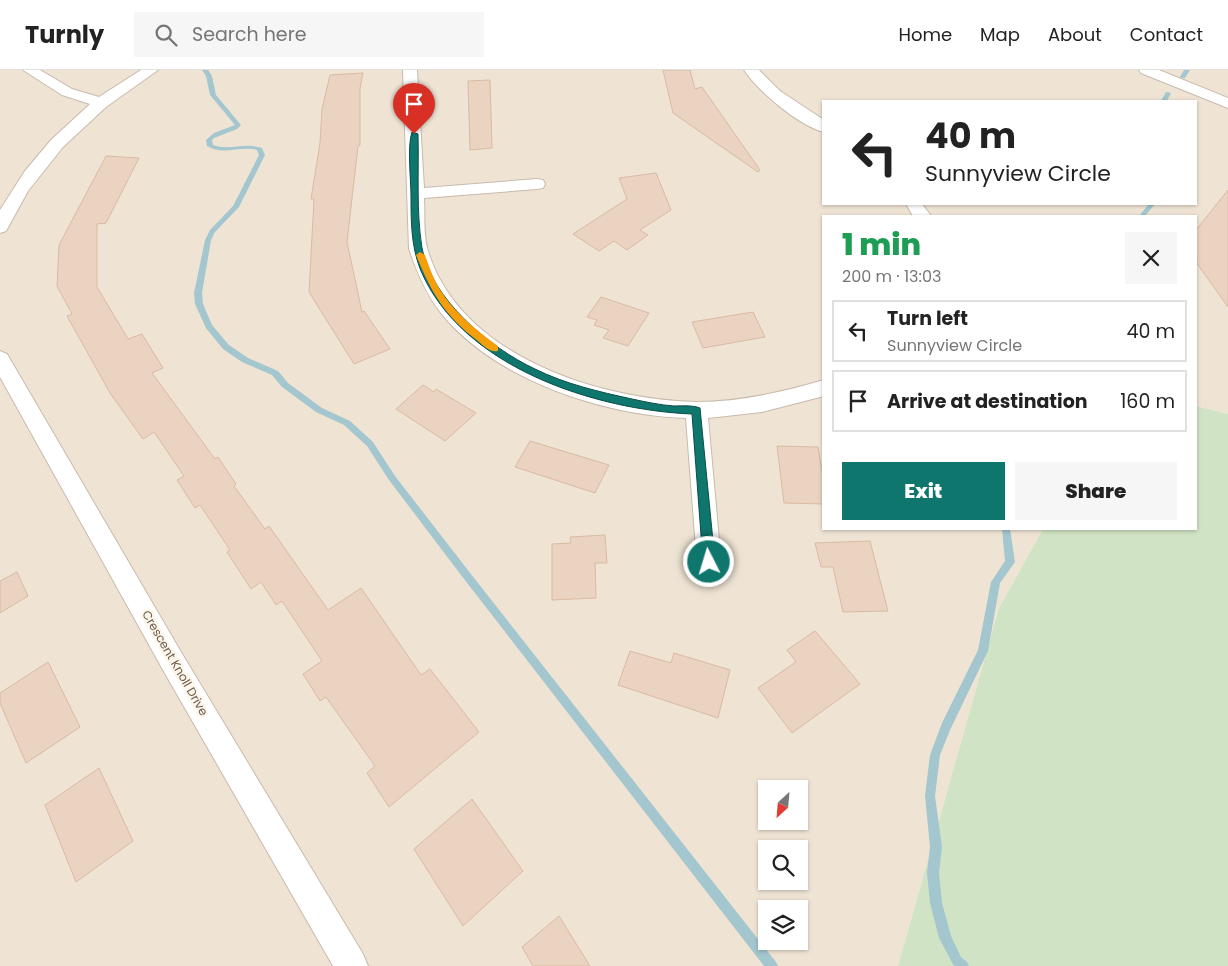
<!DOCTYPE html>
<html lang="en">
<head>
<meta charset="utf-8">
<style>
  :root { --surface:#fff; --page:#f6f6f6; --text:#222; --muted:#767676; --line:#e0e0e0; --accent:#0f766e }
  body { margin:0; font-family:Poppins,sans-serif; background:var(--page); color:var(--text); height:100vh; display:flex; flex-direction:column; font-size:19px; white-space:nowrap }
  * { box-sizing:border-box; margin:0 }
  p { font-size:16px; color:var(--muted) }
  .icon { flex:none; width:28px; height:28px; fill:none; stroke:currentColor; stroke-width:2; stroke-linecap:round; stroke-linejoin:round }
  .map { position:relative; flex:1; overflow:hidden }
  .side { position:absolute; left:822px; top:145px; width:375px; height:315px; display:flex; flex-direction:column; background:var(--surface); border-radius:0px; box-shadow:0 1px 4px #0004 }
  .side>* { flex:none }
  .banner { position:absolute; left:822px; top:30px; width:375px; height:105px; border-radius:0px; box-shadow:0 1px 4px #0004; background:#fff; color:var(--text); overflow:hidden }
  .needle { width:32px; rotate:206deg }
  .fabs { position:absolute; left:758px; top:710px; display:grid; gap:10px }
  .fabs a { display:grid; place-items:center; width:50px; height:50px; border-radius:0px; background:var(--surface); box-shadow:0 1px 4px #0004; font-size:25px }
  .pin { position:absolute; display:grid; place-items:center; width:42px; height:42px; color:#fff; margin:-51px -21px; border-radius:50% 50% 50% 0; rotate:-45deg; box-shadow:0 0 5px #0007 }
  .pin .icon { rotate:45deg }
  .me { position:absolute; width:55px; margin:-28px; rotate:355deg; stroke-linejoin:round; filter:drop-shadow(0 0 4px #0008) }
  .turn { display:flex; align-items:center; gap:18px; height:105px; padding:0 20px; font-size:22px }
  .turn .icon { width:65px; height:65px; stroke-width:2.5 }
  .turn b { display:block; font-size:35px; line-height:42px }
  .round { display:grid; place-items:center; flex:none; width:52px; height:52px; border-radius:0px; background:var(--page) }
  .summary { display:flex; align-items:center; justify-content:space-between; height:85px; padding:0 20px }
  h1 { font-size:30px; font-weight:800; line-height:38px; color:#1e9e55 }
  .action { display:flex; gap:10px; margin-top:auto; padding:10px 20px }
  .action a { flex:1; height:58px; border-radius:0px; background:var(--accent); color:#fff; font-size:20px; font-weight:800; line-height:58px; text-align:center }
  .action a+a { background:var(--page); color:var(--text) }
  ul { padding:0; list-style:none }
  li { display:flex; align-items:center; gap:15px; height:62px; margin:0 10px 8px; padding:0 10px; border:2px solid var(--line); border-radius:0px }
  li div { flex:1 }
  li b { display:block; font-size:19px }
  li em { font-style:normal }
  header { display:flex; align-items:center; gap:30px; box-sizing:border-box; height:70px; padding:0 25px; background:var(--surface); border-bottom:1px solid var(--line) }
  header strong { font-size:24px }
  nav { display:flex; gap:28px; margin-inline-start:auto; font-size:18px }
  .search { width:350px; height:45px; background:var(--page); display:flex; align-items:center; gap:12px; box-sizing:border-box; padding:0 18px; border-radius:0px; color:var(--muted); font-size:19px }
  .map>svg:first-child { display:block }
  .residential { fill:#efe4d4; fill-rule:evenodd }
  .green { fill:#d0e4c5 }
  .lines { fill:none; stroke-linecap:round; stroke-linejoin:round }
  .stream { fill:#a3c6cf; fill-rule:evenodd }
  .building { fill:#ead3c0; stroke:#dabaa2 }
  .minor-casing { stroke:#c8baac; stroke-width:2 }
  .minor { fill:#fff; fill-rule:evenodd }
  .route { fill:#0f766e; stroke:#0a4d48 }
  .slow { fill:#f59e0b }
  .labels { text-anchor:middle; stroke-width:5; stroke-linejoin:round; paint-order:stroke }
  .street-label { font-size:12px; fill:#6d5a4d; stroke:#fcf6ea }
</style>
</head>
<body>
<header>
<strong>Turnly</strong>
<div class="search"><svg class="icon" aria-label="search" viewBox="0 0 24 24"><circle cx="10" cy="10" r="6"/><path d="M15 15l6 6"/></svg>Search here</div>
<nav><a>Home</a><a>Map</a><a>About</a><a>Contact</a></nav>
</header>
<div class="map">
<svg width="1228" height="896" viewBox="0 0 1228 896">
  <rect width="100%" height="100%" fill="#f9f2e4"/>
  <path class="residential" d="M0,0H1228V344L1196,336V146H824V459H1043L999,538L898,896H0ZM824,31H1196V134H824ZM766,719H799V751H766ZM766,779H799V811H766ZM766,839H799V871H766Z"/>
  <polygon class="green" points="1196,336 1228,344 1228,896 898,896 999,538 1043,459 1196,459"/>
  <g class="lines">
    <g class="stream">
      <path d="M202,0H208L212,6L216,25L241,55L237,59L214,68L212,70L213,75C229,81 245,72 262,78L265,85L239,137L215,162L211,170L202,223L203,234L212,255L229,275L248,288L278,301L288,313L322,338L350,351L373,372L395,406L467,499L776,892L778,896H764L461,505L389,410L367,376L344,355L316,342L282,317L272,305L242,292L223,279L206,258L195,234L194,223L205,170L210,160L233,136L259,85L257,80L253,79C237,77 221,85 207,76L206,70L214,63L235,55L210,25L206,6Z"/>
      <polygon points="1184,0 1190,0 1185,8 1181,8 1180,7"/>
      <polygon points="1166,22 1171,23 1167,31 1161,31"/>
      <polygon points="1149,134 1155,134 1145,146 1139,146"/>
      <polygon points="1002,459 1010,459 1015,492 1000,513 988,581 950,660 940,685 935,726 942,777 939,803 942,833 951,866 961,887 967,892 969,896 954,896 939,868 930,833 927,803 930,777 925,726 930,685 942,653 978,580 991,512 1005,491"/>
    </g>
  </g>
  <g class="building">
    <polygon points="663,0 690,0 695,19 702,17 760,100 758,102 673,43"/>
    <polygon points="363,3 360,18 360,75 358,76 347,172 362,242 364,241 390,279 354,294 309,222 314,129 311,129 320,73 322,39 330,5"/>
    <polygon points="490,10 492,78 470,80 468,11"/>
    <polygon points="106,86 139,88 106,153 97,154 97,217 128,269 142,264 163,298 152,303 215,389 218,387 236,414 234,416 265,459 269,456 328,540 361,518 421,605 430,599 479,662 389,737 367,703 375,696 326,627 320,631 303,604 322,591 282,531 276,535 261,512 251,519 227,482 230,480 200,435 195,438 177,410 184,406 154,362 143,369 110,323 67,246 72,244 57,216 59,175"/>
    <polygon points="656,103 671,140 640,160 648,165 627,180 614,171 599,181 573,164 627,129 619,108"/>
    <polygon points="1228,120 1228,237 1196,192 1196,160"/>
    <polygon points="601,227 649,243 628,276 603,268 609,260 594,255 597,250 587,247"/>
    <polygon points="753,242 765,267 703,278 692,252"/>
    <polygon points="423,315 434,322 436,319 476,343 445,371 396,339"/>
    <polygon points="530,371 609,395 595,423 515,397"/>
    <polygon points="777,376 818,377 824,412 824,434 784,433"/>
    <polygon points="605,465 607,493 595,493 596,528 552,530 552,474 571,473 570,467"/>
    <polygon points="870,471 888,541 843,542 833,497 821,497 815,473"/>
    <polygon points="17,502 28,526 0,543 0,511"/>
    <polygon points="815,561 860,614 792,663 758,618 796,592 787,580"/>
    <polygon points="630,581 671,593 674,583 730,600 718,648 618,615"/>
    <polygon points="48,592 80,657 26,693 0,633 0,623"/>
    <polygon points="99,698 133,771 76,812 45,735"/>
    <polygon points="472,729 523,801 463,856 414,779"/>
    <polygon points="559,846 590,896 533,896 522,877"/>
  </g>
  <g class="lines">
    <g class="minor-casing">
      <g id="minor">
        <polygon points="23,0 40,0 72,19 99,27 141,0 158,0 106,37 63,77 28,121 6,161 0,163 0,140 25,101 51,70 90,34 62,25"/>
        <path d="M403,0H417L424,118L537,109L543,110L545,114L543,118L537,119L424,128C425,145 423,166 428,181C460,286 599,330 697,332C740,332 783,322 824,310V326L762,342L708,348L721,492L718,500L709,503L700,500L697,492L686,348C603,345 495,310 441,243C426,224 417,202 409,179Z"/>
        <path d="M744,0H759L780,21L824,50V62C799,56 758,21 744,0Z"/>
        <polygon points="1139,0 1159,0 1228,28 1228,38 1141,3"/>
        <polygon points="906,134 922,134 931,146 913,146"/>
        <polygon points="0,281 7,284 181,582 363,884 368,896 333,896 163,600 0,307"/>
      </g>
    </g>
    <use href="#minor" class="minor"/>
  </g>
  <path class="route" d="M412,62L418,64C419,101 416,141 422,178C431,229 490,278 535,299C565,314 600,322 632,329C646,332 660,335 674,336C682,336 692,335 700,338L715,492L713,496L709,497L705,496L703,492L692,344C595,340 462,297 421,201C411,177 411,151 411,126C411,110 407,76 412,62Z"/>
  <path class="slow" d="M420,182L425,185C429,196 433,208 439,218C454,243 475,259 498,276V281C490,283 484,276 478,271C445,246 432,224 416,185Z"/>
  <g class="labels">
    <g class="street-label">
      <text transform="translate(175 593) rotate(60)" y="4">Crescent Knoll Drive</text>
    </g>
  </g>
</svg>
<div class="fabs">
<a><svg class="needle" viewBox="-14 -14 28 28"><path d="M0-13l5 13h-10z" fill="#e53935"/><path d="M0 13l5-13h-10z" fill="#767676"/></svg></a>
<a><svg class="icon" aria-label="search" viewBox="0 0 24 24"><circle cx="10" cy="10" r="6"/><path d="M15 15l6 6"/></svg></a>
<a><svg class="icon" aria-label="layers" viewBox="0 0 24 24"><path d="M12 4l9 5-9 5-9-5zM3 14l9 5 9-5"/></svg></a>
</div>
<div class="pin" style="left:414px;top:64px;background:#d93025"><svg class="icon" aria-label="arrive" viewBox="0 0 24 24"><path d="M6 21V4h12l-3 4 3 4H6"/></svg></div>
<svg class="me" style="left:709px;top:492px" viewBox="-20 -20 40 40"><circle r="17" fill="#0f766e" stroke="#fff" stroke-width="3"/><path d="M0-11L8 9 0 5-8 9z" fill="#fff"/></svg>
<div class="banner">
<div class="turn"><svg class="icon" aria-label="left" viewBox="0 0 24 24"><path d="M17 20v-9H6M10 6l-5 5 5 5"/></svg><div><b>40 m</b>Sunnyview Circle</div></div>
</div>
<section class="side">
<div class="summary"><div><h1>1 min</h1><p>200 m · 13:03</p></div><a class="round"><svg class="icon" aria-label="close" viewBox="0 0 24 24"><path d="M6 6l12 12M18 6L6 18"/></svg></a></div>
<ul>
<li><svg class="icon" aria-label="left" viewBox="0 0 24 24"><path d="M17 20v-9H6M10 6l-5 5 5 5"/></svg><div><b>Turn left</b><p>Sunnyview Circle</p></div><em>40 m</em></li>
<li><svg class="icon" aria-label="arrive" viewBox="0 0 24 24"><path d="M6 21V4h12l-3 4 3 4H6"/></svg><div><b>Arrive at destination</b></div><em>160 m</em></li>
</ul>
<div class="action"><a>Exit</a><a>Share</a></div>
</section>
</div>
</body>
</html>
